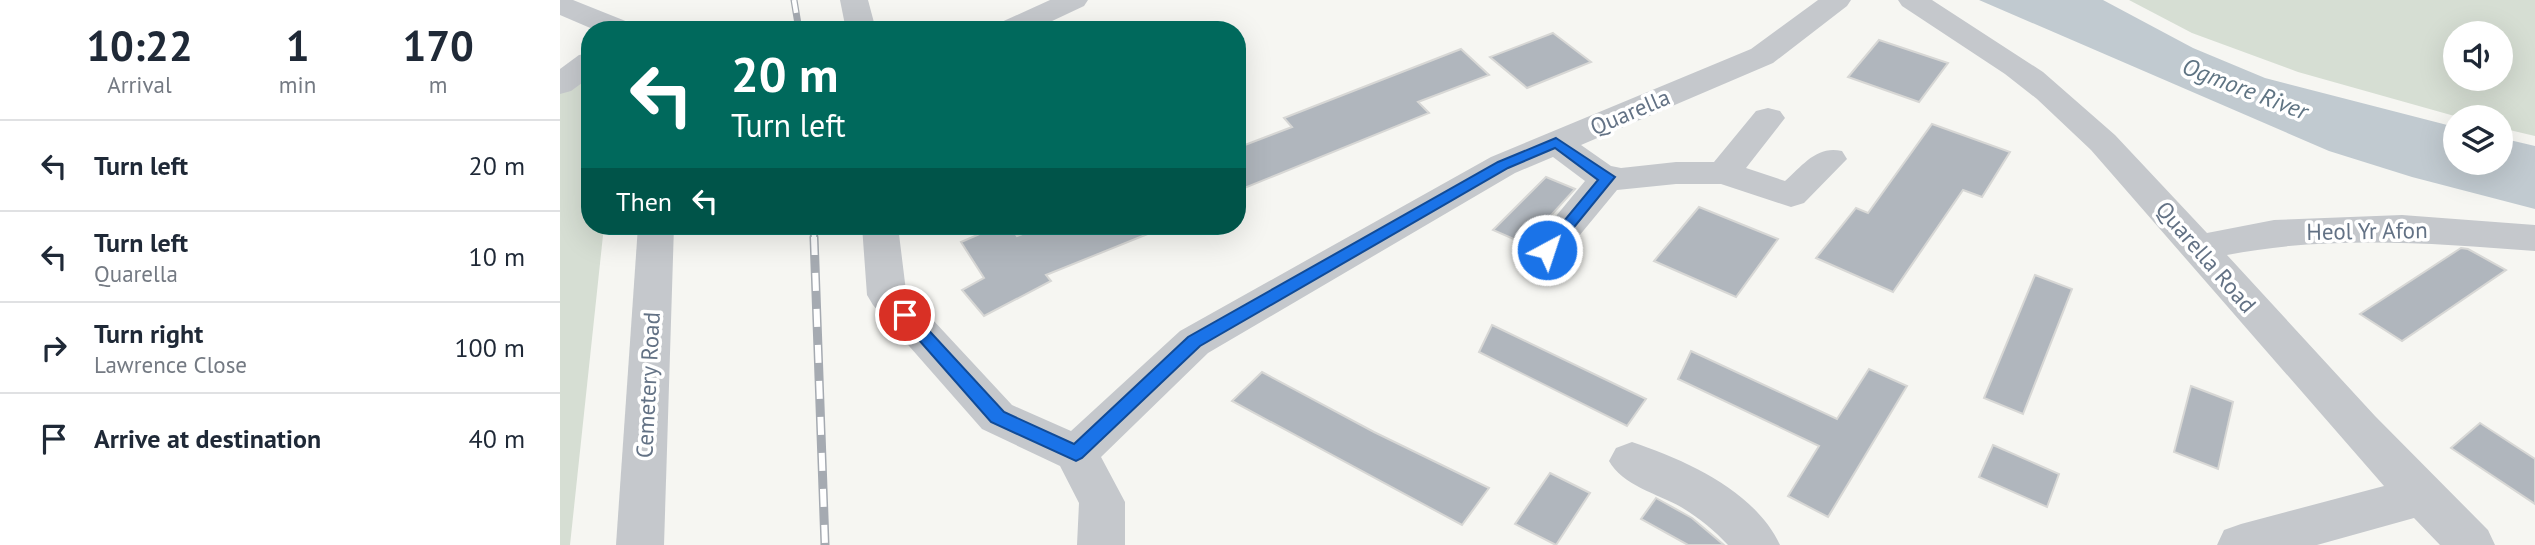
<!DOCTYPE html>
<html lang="en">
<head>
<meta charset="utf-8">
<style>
  :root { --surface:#fff; --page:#f2f2f3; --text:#1f2937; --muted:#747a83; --line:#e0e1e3 }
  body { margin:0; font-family:"PT Sans",sans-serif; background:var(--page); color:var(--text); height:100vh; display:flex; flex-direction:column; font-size:26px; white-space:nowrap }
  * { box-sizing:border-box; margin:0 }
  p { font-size:23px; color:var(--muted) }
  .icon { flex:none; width:38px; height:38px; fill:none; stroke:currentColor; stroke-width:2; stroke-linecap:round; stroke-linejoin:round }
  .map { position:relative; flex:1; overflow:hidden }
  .drawer { display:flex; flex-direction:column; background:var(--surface); width:560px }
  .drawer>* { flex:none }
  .hud { position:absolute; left:21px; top:21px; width:665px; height:214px; border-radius:28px; box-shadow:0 7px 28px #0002; background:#00695c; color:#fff; overflow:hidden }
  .controls { position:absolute; left:1883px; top:21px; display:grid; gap:14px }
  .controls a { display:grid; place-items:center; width:70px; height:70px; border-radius:50%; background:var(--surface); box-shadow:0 7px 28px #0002; font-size:35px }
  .pin { position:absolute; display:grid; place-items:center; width:60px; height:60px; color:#fff; margin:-30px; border:4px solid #fff; border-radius:50%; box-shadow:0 2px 7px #0007 }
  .me { position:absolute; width:77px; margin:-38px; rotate:40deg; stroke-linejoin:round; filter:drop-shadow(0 0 5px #0008) }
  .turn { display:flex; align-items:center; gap:24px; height:147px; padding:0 35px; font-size:32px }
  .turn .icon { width:91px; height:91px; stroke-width:2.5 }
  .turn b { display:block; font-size:49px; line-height:60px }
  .then { display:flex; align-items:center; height:66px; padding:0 35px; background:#0003; gap:14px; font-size:26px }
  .eta { display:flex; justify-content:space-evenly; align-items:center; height:119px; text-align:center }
  .eta b { font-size:42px; font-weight:800; line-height:49px }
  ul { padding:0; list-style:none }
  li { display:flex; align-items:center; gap:21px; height:91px; padding:0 35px; border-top:2px solid var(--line) }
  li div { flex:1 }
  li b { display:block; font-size:26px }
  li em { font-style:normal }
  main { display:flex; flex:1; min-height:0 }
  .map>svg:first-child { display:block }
  .green { fill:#d6ded3; fill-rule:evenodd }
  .water { fill:#c1cad0 }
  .building { fill:#b0b6bd; stroke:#d7d7d5; stroke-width:2 }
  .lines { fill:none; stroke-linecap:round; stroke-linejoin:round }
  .minor { fill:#c5c8cc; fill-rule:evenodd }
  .rail-far1-casing { stroke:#a5aab1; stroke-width:7 }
  .rail-casing { stroke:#a5aab1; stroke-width:9 }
  .rail-far1 { stroke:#fff; stroke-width:4.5; stroke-dasharray:13; stroke-linecap:butt }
  .rail { stroke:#fff; stroke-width:6; stroke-dasharray:18; stroke-linecap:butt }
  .route { fill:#1a73e8; stroke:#114b97; stroke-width:2 }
  .labels { text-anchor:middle; stroke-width:7; stroke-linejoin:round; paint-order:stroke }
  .street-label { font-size:23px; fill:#637285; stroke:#fff }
  .water-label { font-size:24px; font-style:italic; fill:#5f7483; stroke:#fff }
</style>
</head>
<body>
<main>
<section class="drawer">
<div class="eta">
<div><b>10:22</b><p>Arrival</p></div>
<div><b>1</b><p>min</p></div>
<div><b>170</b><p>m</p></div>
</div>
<ul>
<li><svg class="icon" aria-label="left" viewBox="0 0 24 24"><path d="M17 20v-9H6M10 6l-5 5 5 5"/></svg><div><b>Turn left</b></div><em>20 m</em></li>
<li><svg class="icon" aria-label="left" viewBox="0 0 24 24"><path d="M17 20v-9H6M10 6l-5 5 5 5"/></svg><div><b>Turn left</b><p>Quarella</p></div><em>10 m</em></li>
<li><svg class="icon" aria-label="right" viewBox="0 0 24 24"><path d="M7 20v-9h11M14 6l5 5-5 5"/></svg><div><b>Turn right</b><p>Lawrence Close</p></div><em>100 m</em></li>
<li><svg class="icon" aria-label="arrive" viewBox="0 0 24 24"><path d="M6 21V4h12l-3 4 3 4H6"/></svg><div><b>Arrive at destination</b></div><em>40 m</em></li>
</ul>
</section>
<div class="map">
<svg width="1975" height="545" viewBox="0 0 1975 545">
  <rect width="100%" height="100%" fill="#f6f6f2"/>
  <g class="green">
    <path d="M1569,0H1975V136L1941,128V117H1898L1738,72L1632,33ZM1941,33V79H1895V33Z"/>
    <polygon points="0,74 30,83 30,226 44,226 10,545 0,545"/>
  </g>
  <polygon class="water" points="1419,0 1543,0 1633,48 1705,78 1895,127 1895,163 1941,163 1941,138 1975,146 1975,209 1852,177 1769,151"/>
  <g class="building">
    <polygon points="993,33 1031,62 967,88 930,57"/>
    <polygon points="1319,40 1388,63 1359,102 1288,77"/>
    <polygon points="901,49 929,75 858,102 869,113 677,191 677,148 732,127 724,118"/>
    <polygon points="1372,124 1450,152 1422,197 1403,190 1333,292 1256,258 1296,208 1308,213"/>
    <polygon points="986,177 1015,189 965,244 933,230"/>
    <polygon points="1139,207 1218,239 1176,297 1094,261"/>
    <polygon points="438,226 450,226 457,236 484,226 605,227 486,275 491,281 424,316 402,290 424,278 401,242"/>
    <polygon points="1901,248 1908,249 1946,270 1842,341 1800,314"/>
    <polygon points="1475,275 1512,289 1463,414 1424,398"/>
    <polygon points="932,325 1086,399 1067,426 919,352"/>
    <polygon points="1131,351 1277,419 1309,369 1347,386 1268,517 1228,496 1259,446 1118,379"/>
    <polygon points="702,372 814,432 929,488 902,525 672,401"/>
    <polygon points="1631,386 1673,402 1658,469 1614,452"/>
    <polygon points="1920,423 1975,459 1975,504 1891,448"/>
    <polygon points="1433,445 1499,474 1487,507 1419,477"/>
    <polygon points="990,473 1030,493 996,545 955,524"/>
    <polygon points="1096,498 1132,518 1164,545 1128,545 1081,519"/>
  </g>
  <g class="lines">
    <g class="minor">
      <polygon points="0,0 13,0 73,24 77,30 35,30 0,15"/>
      <polygon points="280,0 308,0 316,30 286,30"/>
      <polygon points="490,0 528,0 524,6 473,30 433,30 437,24"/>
      <path d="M1258,0H1291L1287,6L1213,63L1021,145L1051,166L1061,168L1116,162H1154L1196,111L1208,108L1220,111L1225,118L1186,168L1225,181C1243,165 1257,145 1282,151L1287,159L1244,203L1231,207L1161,184H1116L1057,190L1000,259L987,263L974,259L968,250L1025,181L993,157L955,173L648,353L541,457L565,502V545H517L519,503L500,466L422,429L313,305L307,295L302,226H338L346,291L452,405L511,431L620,331L931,157L1191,49Z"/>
      <path d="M1338,0H1372L1483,72L1555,135L1647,233L1714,220L1842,215L1975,225V251C1872,243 1769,235 1667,255L1815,416L1928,530L1935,545H1880L1854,518L1757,545H1657L1664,530L1681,524L1824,486L1531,150L1477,99L1445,74L1342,6Z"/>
      <polygon points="30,53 30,77 11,91 0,94 0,69 19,55"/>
      <polygon points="78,226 114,226 104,545 56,545"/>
      <path d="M1072,442C1127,461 1194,490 1220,545H1168C1154,530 1139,518 1121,507C1098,494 1062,485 1049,461L1056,448Z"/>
    </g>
    <g class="rail-far1-casing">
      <g id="rail-far1">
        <polyline points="234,0 239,30"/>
        <polyline points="254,226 254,239"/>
      </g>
    </g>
    <g class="rail-casing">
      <polyline id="rail" points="254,237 265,545"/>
    </g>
    <use href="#rail-far1" class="rail-far1"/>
    <use href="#rail" class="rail"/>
  </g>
  <polygon class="route" points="996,138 1055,177 993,253 982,253 980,250 1038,180 995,148 948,168 640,346 522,458 516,461 431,422 337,315 339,311 351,311 444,412 514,444 628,337 938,162"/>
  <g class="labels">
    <g class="street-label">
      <text transform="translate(1070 112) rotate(-23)" y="8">Quarella</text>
      <text transform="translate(1807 231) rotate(-1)" y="8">Heol Yr Afon</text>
      <text transform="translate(1646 257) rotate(49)" y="8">Quarella Road</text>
      <text transform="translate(88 385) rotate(-87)" y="8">Cemetery Road</text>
    </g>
    <g class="water-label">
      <text transform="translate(1685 89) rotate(21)" y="8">Ogmore River</text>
    </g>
  </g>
</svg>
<div class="controls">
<a><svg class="icon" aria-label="sound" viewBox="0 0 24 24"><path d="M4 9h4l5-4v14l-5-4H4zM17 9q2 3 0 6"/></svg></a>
<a><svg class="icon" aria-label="layers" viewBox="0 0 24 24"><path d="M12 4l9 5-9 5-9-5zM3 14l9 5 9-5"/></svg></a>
</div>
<div class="pin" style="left:345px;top:315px;background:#d93025"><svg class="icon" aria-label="arrive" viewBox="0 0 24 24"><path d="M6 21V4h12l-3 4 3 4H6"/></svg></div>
<svg class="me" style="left:987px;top:250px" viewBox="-20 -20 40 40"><circle r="17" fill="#1a73e8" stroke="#fff" stroke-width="3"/><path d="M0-11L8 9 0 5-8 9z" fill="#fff"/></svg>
<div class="hud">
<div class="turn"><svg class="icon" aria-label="left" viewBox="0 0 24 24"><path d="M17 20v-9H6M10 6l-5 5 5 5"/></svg><div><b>20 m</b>Turn left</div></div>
<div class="then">Then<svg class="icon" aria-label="left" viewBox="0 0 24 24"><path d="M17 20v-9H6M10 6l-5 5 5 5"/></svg></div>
</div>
</div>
</main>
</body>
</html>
